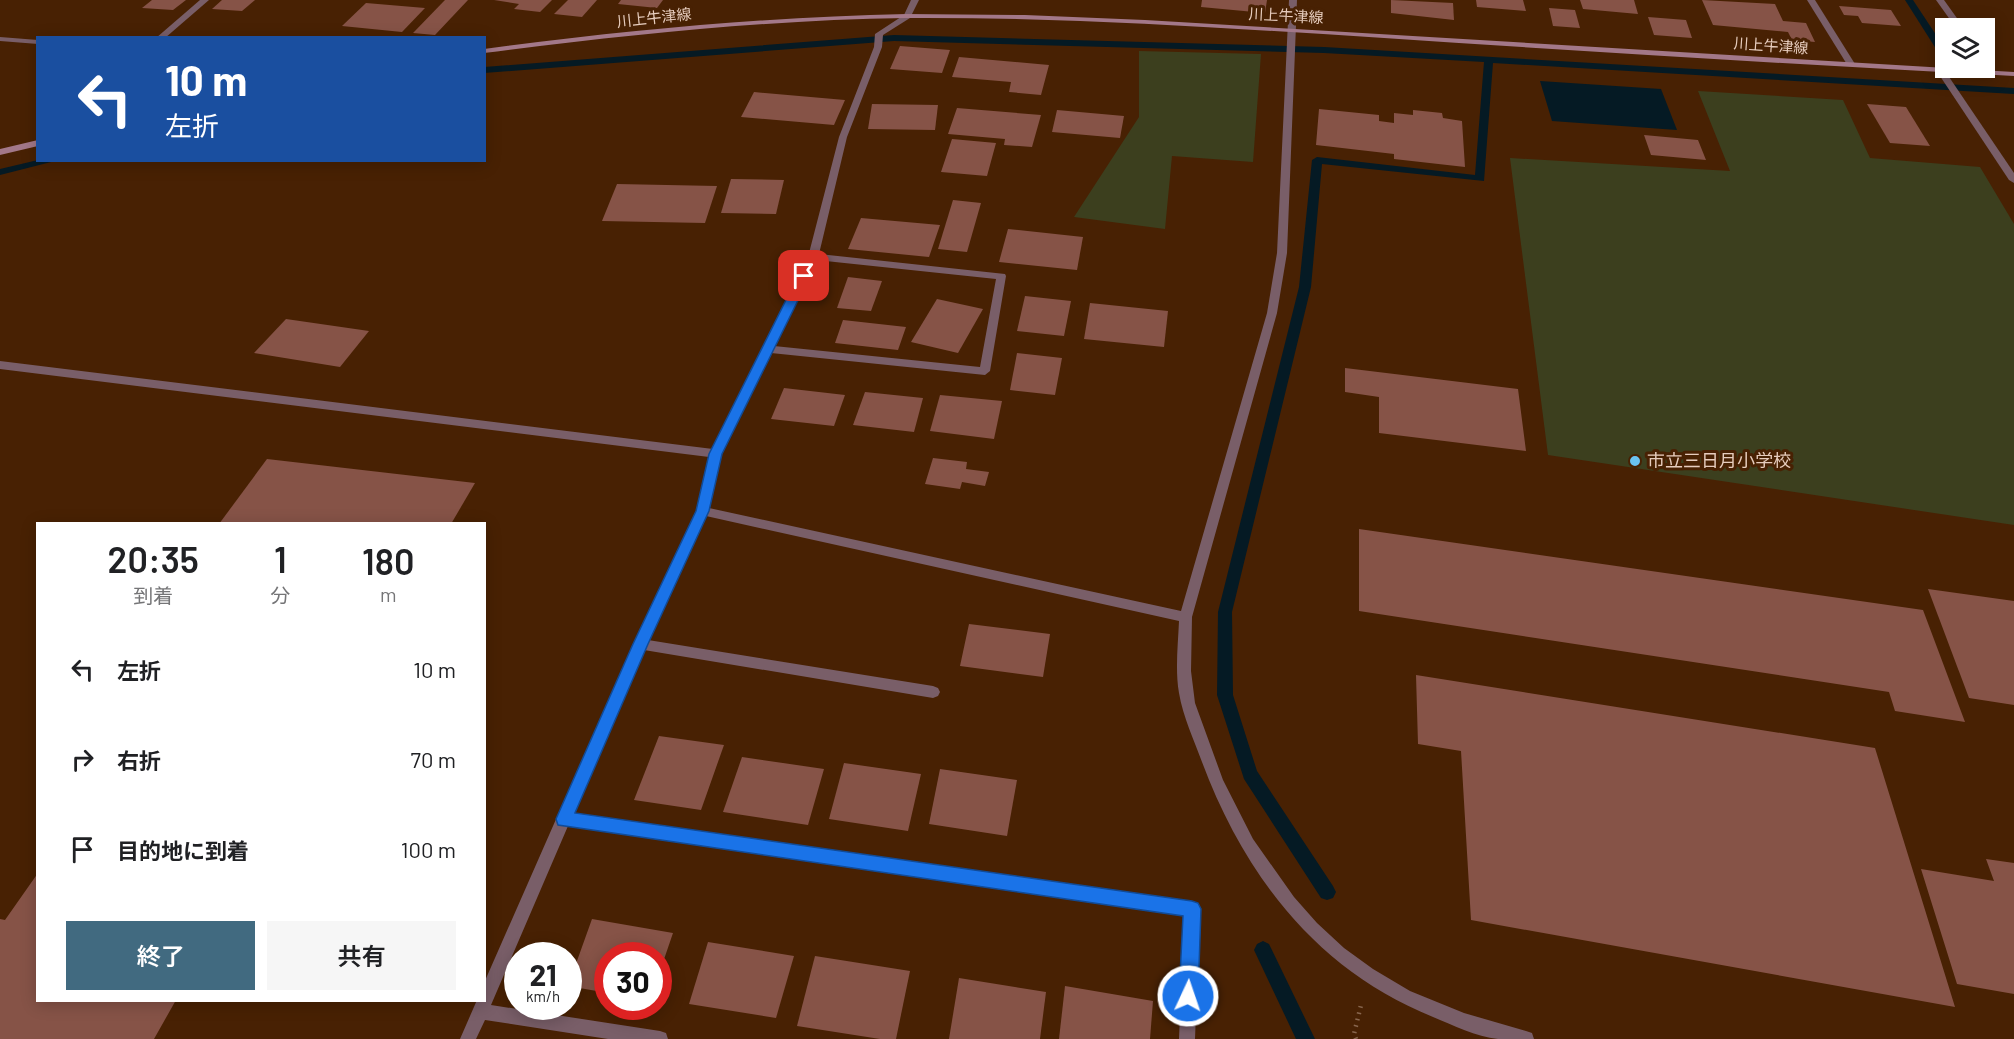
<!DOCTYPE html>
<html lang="ja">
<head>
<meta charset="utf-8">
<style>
  :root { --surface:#fff; --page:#f6f6f6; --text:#202124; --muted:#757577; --accent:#416a80 }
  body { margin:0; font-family:Barlow,"Noto Sans JP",sans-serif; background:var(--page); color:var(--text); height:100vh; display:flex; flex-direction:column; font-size:22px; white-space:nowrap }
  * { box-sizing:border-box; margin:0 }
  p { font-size:20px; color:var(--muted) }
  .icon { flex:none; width:33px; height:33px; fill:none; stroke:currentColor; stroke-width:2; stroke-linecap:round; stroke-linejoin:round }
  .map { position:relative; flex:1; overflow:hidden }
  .side { position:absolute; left:36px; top:522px; width:450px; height:480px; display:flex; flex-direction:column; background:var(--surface); border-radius:0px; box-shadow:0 3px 15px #0003 }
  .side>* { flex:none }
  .guide { position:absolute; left:36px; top:36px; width:450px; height:126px; border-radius:0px; box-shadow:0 3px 15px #0003; background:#1a4fa0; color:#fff; overflow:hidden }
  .fabs { position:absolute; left:1935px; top:18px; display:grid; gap:12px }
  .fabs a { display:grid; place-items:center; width:60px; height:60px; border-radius:0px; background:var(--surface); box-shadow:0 3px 15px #0003; font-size:30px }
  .speed { position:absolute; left:504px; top:942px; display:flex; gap:12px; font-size:30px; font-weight:700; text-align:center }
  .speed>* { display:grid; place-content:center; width:78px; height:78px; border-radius:50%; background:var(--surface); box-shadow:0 3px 15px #0003; line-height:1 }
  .speed small { font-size:15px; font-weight:400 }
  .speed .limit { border:9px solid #d22; background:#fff; color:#111 }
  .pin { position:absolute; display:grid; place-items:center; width:51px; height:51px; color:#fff; margin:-26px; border-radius:12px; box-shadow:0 3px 9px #0006 }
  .me { position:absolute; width:66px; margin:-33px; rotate:3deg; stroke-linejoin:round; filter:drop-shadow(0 0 4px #0008) }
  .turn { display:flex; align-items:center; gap:21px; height:126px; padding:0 30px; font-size:27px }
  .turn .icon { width:78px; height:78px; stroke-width:2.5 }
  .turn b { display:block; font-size:42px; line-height:51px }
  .eta { display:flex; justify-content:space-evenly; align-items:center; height:102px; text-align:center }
  .eta b { font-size:36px; font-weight:600; line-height:42px }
  .action { display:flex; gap:12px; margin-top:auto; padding:12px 30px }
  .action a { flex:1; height:69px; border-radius:0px; background:var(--accent); color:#fff; font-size:24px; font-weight:600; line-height:69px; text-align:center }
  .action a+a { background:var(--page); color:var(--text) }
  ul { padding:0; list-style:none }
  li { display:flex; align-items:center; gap:18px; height:90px; padding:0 30px }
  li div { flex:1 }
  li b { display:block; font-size:22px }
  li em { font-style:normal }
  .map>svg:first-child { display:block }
  .green { fill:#3c3f1e }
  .water { fill:#051a24 }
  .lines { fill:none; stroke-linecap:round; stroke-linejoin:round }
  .stream { fill:#051a24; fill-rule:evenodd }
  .building { fill:#865347 }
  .path { stroke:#88664e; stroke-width:4.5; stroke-dasharray:1.5 5; stroke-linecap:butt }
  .service { fill:#795e68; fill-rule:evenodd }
  .minor { fill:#795e68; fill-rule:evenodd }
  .tertiary { fill:#795e68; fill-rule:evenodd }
  .secondary { fill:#a37889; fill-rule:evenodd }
  .route { fill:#1a73e8; stroke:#114b97; stroke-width:1.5 }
  .poi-dot { fill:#6ac3f1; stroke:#482103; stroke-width:2 }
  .labels { text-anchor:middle; stroke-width:6; stroke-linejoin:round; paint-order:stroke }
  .far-street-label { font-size:15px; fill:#e6ccbd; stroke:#482103 }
  .poi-label { font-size:18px; fill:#e6ccbd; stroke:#482103; text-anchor:start }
</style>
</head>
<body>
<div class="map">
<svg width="2014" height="1039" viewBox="0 0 2014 1039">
  <rect width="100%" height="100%" fill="#482103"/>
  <g class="green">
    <polygon points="1139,51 1261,54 1253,162 1172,156 1165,229 1074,217 1139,117"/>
    <polygon points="1698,91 1843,100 1870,158 1980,167 2014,224 2014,525 1548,455 1510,158 1730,171"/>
  </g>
  <polygon class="water" points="1540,81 1661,89 1677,130 1552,121"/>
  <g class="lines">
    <g class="stream">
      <polygon points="1905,0 1913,0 1946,50 1944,52 1938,52"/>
      <polygon points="894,35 1324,47 2014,88 2014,94 1493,63 1484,181 1322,164 1311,287 1232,612 1233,695 1257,771 1333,886 1336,892 1333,898 1327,900 1321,898 1244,779 1217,695 1218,612 1299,287 1312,160 1317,157 1475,175 1484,62 1324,53 894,41 484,73 484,67"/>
      <polygon points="38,160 59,160 0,175 0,169"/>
      <polygon points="1263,941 1269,944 1315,1039 1296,1039 1254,950 1257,944"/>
    </g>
  </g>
  <g class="building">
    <polygon points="152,0 186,0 173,10 142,8"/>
    <polygon points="222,0 255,0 242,11 212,9"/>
    <polygon points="445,0 468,0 435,35 413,33"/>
    <polygon points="494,0 552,0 540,12 514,9 519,4"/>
    <polygon points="568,0 597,0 582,17 554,14"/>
    <polygon points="621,0 663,0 657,8 618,4"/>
    <polygon points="1202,0 1267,0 1265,13 1201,7"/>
    <polygon points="1391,0 1453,3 1454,20 1391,13"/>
    <polygon points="1476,0 1523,0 1526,11 1477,7"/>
    <polygon points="1580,0 1634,0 1638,14 1583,9"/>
    <polygon points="1702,0 1775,4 1783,21 1806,23 1815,42 1792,40 1788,32 1713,25"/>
    <polygon points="366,3 425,8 402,32 342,26"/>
    <polygon points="1839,6 1891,10 1901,26 1862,23 1858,16 1844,15"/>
    <polygon points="1549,8 1575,10 1580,28 1553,26"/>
    <polygon points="1648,17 1686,20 1692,38 1654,35"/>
    <polygon points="900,46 950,50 942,73 890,69"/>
    <polygon points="959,57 1049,65 1041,95 1009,92 1011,82 952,77"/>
    <polygon points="754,92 845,100 834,125 741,117"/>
    <polygon points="872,104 938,105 935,130 868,129"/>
    <polygon points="1867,104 1906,107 1930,146 1890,143"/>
    <polygon points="957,108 1041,115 1032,147 1004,145 1005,139 948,134"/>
    <polygon points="1319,109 1379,115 1379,121 1394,123 1394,113 1413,115 1413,110 1442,113 1443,118 1462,121 1465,167 1394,159 1394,154 1316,145"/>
    <polygon points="1057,110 1124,116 1120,138 1052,132"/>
    <polygon points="1644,135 1698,140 1706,160 1651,155"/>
    <polygon points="952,139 996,143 987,176 941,172"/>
    <polygon points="731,179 784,180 776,214 721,213"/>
    <polygon points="617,184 717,186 705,223 602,221"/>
    <polygon points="953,200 981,203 967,252 938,249"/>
    <polygon points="861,218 940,225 929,257 848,249"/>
    <polygon points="1008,229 1083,237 1077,270 999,262"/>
    <polygon points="848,277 882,281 871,311 837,308"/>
    <polygon points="1025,296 1071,301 1064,336 1017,331"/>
    <polygon points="937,299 983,309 958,353 911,342"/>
    <polygon points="1090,303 1168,311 1164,347 1084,339"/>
    <polygon points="286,319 369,331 340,367 254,353"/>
    <polygon points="843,320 906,327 898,350 835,343"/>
    <polygon points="1017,353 1062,358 1055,395 1010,390"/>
    <polygon points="1345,368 1518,389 1526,451 1379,433 1379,397 1345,392"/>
    <polygon points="784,388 845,395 834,426 771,419"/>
    <polygon points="865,392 923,398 914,432 853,425"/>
    <polygon points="940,395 1002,401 994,439 930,431"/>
    <polygon points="933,458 967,462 966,469 989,472 985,486 962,482 960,489 925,484"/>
    <polygon points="267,459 475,483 451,524 219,524"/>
    <polygon points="1359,529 1923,610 1965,722 1895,711 1889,692 1359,611"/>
    <polygon points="1928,589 2014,601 2014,705 1969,698"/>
    <polygon points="969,624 1050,634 1043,677 960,666"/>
    <polygon points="1416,675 1875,748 1955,1007 1471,920 1461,751 1418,744"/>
    <polygon points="659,736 724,745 701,810 634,800"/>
    <polygon points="742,757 824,769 808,825 723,812"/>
    <polygon points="844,763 921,774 908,831 829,819"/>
    <polygon points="940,769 1017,780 1007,836 929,824"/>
    <polygon points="1986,859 2014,863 2014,994 1957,984 1921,869 1994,881"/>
    <polygon points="38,873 38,1000 176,1000 154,1039 0,1039 0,919 5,920"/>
    <polygon points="592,919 673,933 659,974 658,956 608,956 608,993 568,986"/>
    <polygon points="708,942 794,956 776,1018 689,1004"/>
    <polygon points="815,956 910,971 896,1039 880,1039 797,1026"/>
    <polygon points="959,978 1046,992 1040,1039 949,1039"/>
    <polygon points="1065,986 1153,1001 1150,1039 1059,1039"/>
  </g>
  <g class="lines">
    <polyline class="path" points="1356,1039 1354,1034 1361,1005"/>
    <polygon class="service" points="1937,68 1943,68 2014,173 2014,183 2009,180 1936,70"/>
    <g class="minor">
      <polygon points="200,0 209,0 165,38 156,38"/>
      <path d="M911,0H919L910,18L883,35L882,47L847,137L819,254L1005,274L1006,276L990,371L985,375L771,353L722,454L709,508L1181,611L1267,313L1277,253L1289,0H1297L1287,253L1277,313L1192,617L1191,671L1195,703L1223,780L1253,839L1294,897L1317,923L1344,948L1373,969L1410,991L1464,1013L1526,1031L1532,1033L1534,1039C1522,1039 1510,1039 1498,1039C1476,1037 1453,1025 1433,1017C1318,971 1245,877 1202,762C1194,740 1183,717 1179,693C1175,670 1178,645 1179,621L706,516L648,640L933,686L938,688L940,692L938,696L933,698L644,650L573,814L1192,902L1197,904L1200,909L1195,1039H1179L1184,915L568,826L491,1005L660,1031L666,1033L668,1039H608L485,1020L476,1039H460L477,1000H484V983L633,644L696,511L709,457L0,369V361L713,449L808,257L839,137L874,47L875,34L904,15ZM816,260L996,279L980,367L774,346Z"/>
      <polygon points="1807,0 1815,0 1855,64 1854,66 1848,66"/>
      <polygon points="1936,0 1944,0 1964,28 1956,28"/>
      <polygon points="1984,61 1995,73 1994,75 1988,75 1983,68"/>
    </g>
    <polygon class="tertiary" points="0,37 38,40 38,44 0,41"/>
    <g class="secondary">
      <path d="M906,14L1025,15L1145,20L2014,72V76C1804,65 1594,52 1384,38C1225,28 1066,17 906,18C765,20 624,35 484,53V49C625,30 765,17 906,14Z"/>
      <polygon points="38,140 38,146 0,155 0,149"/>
    </g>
  </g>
  <polygon class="route" points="804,272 810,276 722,454 709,511 648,644 575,813 1192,901 1198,903 1201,909 1198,996 1195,1002 1188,1005 1182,1002 1179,996 1183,916 558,825 556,819 633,644 696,511 709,454 798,276"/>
  <circle class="poi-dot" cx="1635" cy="461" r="6"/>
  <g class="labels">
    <g class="far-street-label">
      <text transform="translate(1286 16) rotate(3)" y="5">川上牛津線</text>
      <text transform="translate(654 18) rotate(-6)" y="5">川上牛津線</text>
      <text transform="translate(1771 46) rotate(4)" y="5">川上牛津線</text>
    </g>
    <g class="poi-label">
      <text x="1647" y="467">市立三日月小学校</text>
    </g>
  </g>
</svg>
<div class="fabs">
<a><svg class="icon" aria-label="layers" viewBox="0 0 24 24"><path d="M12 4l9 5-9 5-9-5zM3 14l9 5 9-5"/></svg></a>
</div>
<div class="speed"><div>21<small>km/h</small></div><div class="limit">30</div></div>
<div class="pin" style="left:804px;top:276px;background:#d93025"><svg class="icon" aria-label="arrive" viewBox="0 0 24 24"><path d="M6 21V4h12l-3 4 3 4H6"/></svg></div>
<svg class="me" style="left:1188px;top:996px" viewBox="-20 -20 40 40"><circle r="17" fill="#1a73e8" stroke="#fff" stroke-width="3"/><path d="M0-11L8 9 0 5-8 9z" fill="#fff"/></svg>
<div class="guide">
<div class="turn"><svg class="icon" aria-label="left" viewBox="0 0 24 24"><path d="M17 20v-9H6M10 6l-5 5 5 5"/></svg><div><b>10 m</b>左折</div></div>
</div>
<section class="side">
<div class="eta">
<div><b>20:35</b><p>到着</p></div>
<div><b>1</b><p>分</p></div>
<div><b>180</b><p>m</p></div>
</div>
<ul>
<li><svg class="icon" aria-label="left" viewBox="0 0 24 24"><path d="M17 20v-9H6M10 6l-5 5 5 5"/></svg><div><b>左折</b></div><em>10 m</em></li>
<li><svg class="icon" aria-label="right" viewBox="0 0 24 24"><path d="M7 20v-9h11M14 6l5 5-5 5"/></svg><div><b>右折</b></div><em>70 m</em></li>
<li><svg class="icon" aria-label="arrive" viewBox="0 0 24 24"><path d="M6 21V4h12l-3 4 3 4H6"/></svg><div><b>目的地に到着</b></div><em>100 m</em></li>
</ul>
<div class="action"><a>終了</a><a>共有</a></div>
</section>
</div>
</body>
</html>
